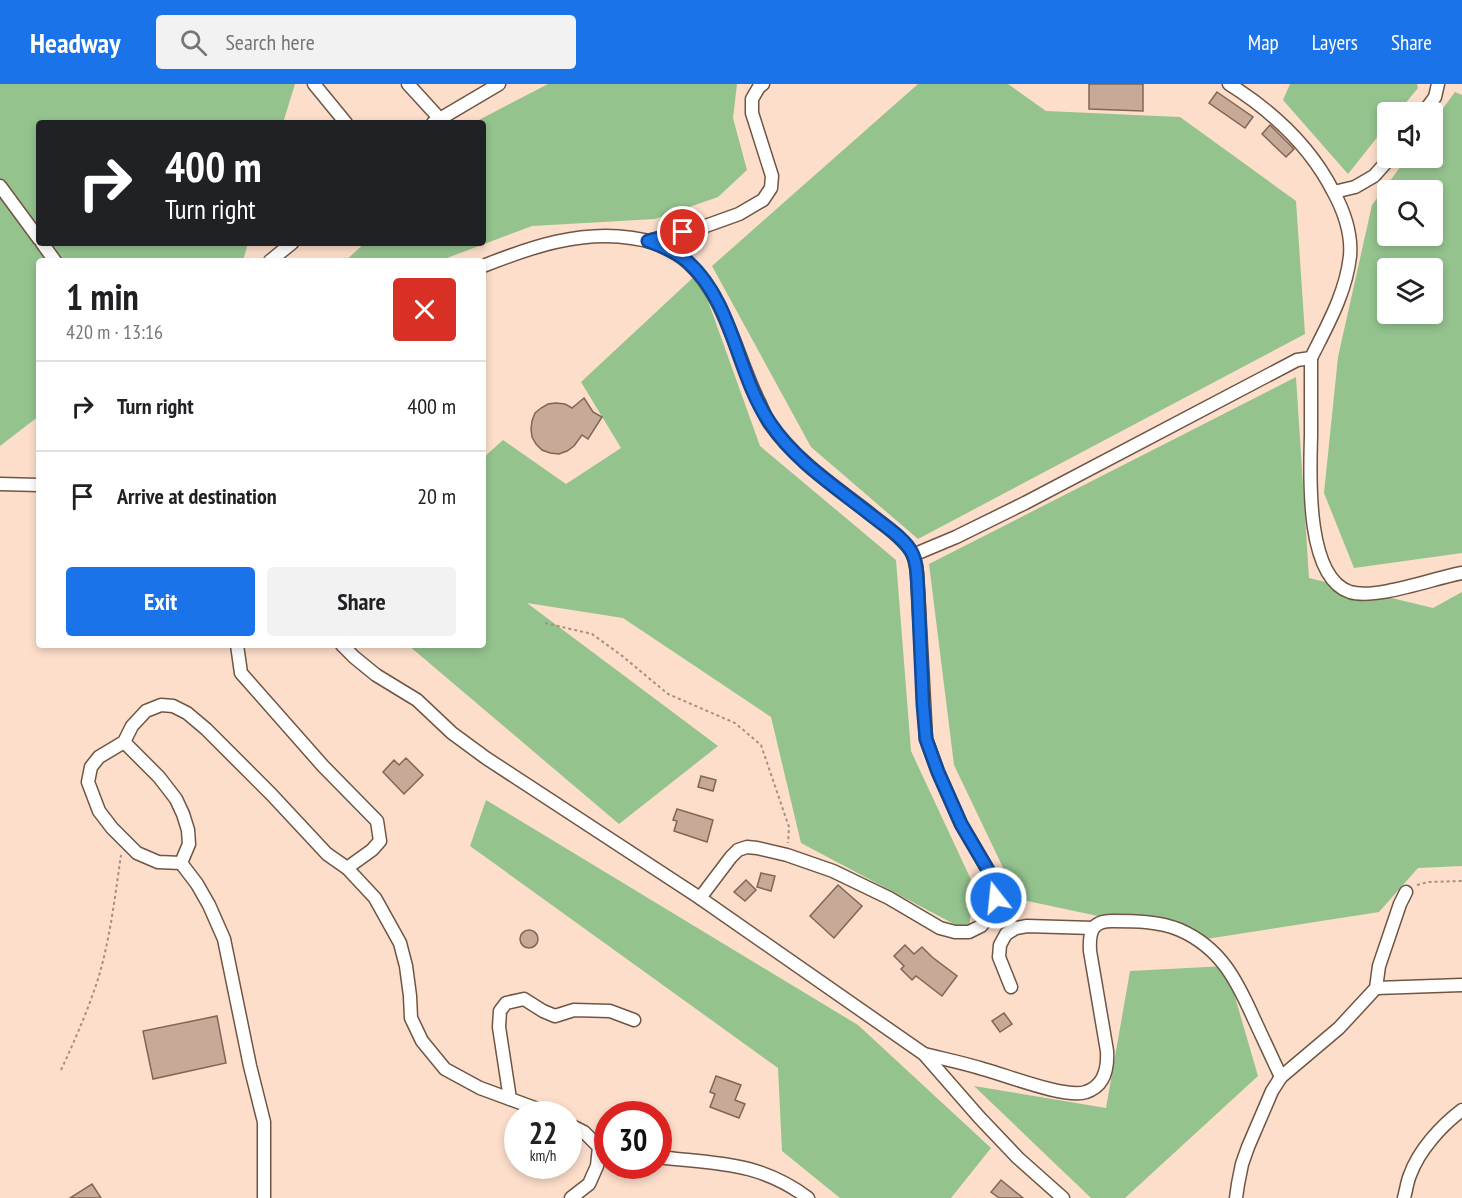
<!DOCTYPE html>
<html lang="en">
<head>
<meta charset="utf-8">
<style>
  :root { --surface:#fff; --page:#f2f2f2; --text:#202124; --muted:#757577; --line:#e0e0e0; --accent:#1a73e8 }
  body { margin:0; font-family:"PT Sans Narrow",sans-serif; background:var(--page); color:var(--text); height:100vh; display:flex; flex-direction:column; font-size:22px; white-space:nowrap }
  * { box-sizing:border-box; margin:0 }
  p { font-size:20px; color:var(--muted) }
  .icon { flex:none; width:33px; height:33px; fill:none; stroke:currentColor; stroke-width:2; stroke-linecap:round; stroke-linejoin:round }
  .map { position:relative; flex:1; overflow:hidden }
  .side { position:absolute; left:36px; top:174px; width:450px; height:390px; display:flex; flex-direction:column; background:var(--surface); border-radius:6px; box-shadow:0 3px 9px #0003 }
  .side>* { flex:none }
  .guide { position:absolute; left:36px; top:36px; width:450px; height:126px; border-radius:6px; box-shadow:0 3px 9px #0003; background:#202124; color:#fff; overflow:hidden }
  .tools { position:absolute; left:1377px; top:18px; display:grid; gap:12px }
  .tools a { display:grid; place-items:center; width:66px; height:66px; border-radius:6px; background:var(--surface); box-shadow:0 3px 9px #0003; font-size:30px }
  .speed { position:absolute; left:504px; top:1017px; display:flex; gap:12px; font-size:30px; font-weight:700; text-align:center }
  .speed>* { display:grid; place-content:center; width:78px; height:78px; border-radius:50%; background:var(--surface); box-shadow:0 3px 9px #0003; line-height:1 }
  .speed small { font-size:15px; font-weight:400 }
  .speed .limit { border:9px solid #d22; background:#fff; color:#111 }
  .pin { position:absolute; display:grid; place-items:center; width:51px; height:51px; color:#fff; margin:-26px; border:3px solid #fff; border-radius:50%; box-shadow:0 2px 6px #0007 }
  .me { position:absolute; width:66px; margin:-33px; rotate:344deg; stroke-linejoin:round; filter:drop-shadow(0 0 4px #0008) }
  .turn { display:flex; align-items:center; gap:21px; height:126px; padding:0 30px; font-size:27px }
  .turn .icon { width:78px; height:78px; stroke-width:2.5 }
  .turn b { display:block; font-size:42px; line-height:51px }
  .round { display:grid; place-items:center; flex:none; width:63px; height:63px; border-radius:6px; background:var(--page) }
  .summary { display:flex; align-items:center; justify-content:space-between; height:102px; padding:0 30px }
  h1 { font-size:36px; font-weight:800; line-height:45px }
  .primary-button { display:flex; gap:12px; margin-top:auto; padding:12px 30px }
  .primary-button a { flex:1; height:69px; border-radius:6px; background:var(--accent); color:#fff; font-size:24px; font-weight:800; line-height:69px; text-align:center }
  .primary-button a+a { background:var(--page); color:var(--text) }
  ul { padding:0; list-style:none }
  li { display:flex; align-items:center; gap:18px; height:90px; padding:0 30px; border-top:2px solid var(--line) }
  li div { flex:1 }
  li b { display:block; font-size:22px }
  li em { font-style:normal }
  header { display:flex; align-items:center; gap:36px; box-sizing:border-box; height:84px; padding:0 30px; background:var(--accent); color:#fff }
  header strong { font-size:28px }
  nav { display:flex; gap:33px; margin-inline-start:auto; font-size:21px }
  .search { width:420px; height:54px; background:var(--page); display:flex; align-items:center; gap:15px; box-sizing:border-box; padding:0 21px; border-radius:6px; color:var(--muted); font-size:22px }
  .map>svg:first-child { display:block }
  .green { fill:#94c38e; fill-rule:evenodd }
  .building { fill:#c6a996; stroke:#816655; stroke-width:1.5 }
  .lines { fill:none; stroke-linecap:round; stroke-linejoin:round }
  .minor-casing { stroke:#6f5644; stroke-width:15 }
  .path { stroke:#a79081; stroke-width:2; stroke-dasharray:3 3; stroke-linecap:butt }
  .minor { stroke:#fff; stroke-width:12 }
  .route-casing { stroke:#114b97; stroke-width:15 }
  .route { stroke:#1a73e8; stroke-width:10 }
</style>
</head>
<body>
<header>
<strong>Headway</strong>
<div class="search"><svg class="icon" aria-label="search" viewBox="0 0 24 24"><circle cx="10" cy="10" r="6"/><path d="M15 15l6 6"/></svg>Search here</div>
<nav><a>Map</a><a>Layers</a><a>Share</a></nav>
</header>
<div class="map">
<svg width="1462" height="1114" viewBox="0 0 1462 1114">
  <rect width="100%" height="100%" fill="#fcdeca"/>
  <g class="green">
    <polygon points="0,0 295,0 283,39 39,39 39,159 248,159 243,177 39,177 39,332 0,362"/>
    <polygon points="548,0 737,0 733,34 747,86 718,113 655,135 532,142 439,177 345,177 365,159 483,159 483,39 473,39"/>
    <polygon points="918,0 1008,0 1046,27 1180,33 1296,117 1305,250 918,455 811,363 712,182"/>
    <polygon points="1290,0 1417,0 1418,4 1398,28 1388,28 1387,41 1348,90 1283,16"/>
    <path d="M1455,8L1462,11V469L1354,484L1324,409L1338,273L1372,121L1407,74H1432L1433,38ZM1432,106V152H1388V106ZM1432,184V230H1388V184Z"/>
    <polygon points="698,189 760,362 896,476 911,667 973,800 969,848 801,759 771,633 623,534 527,519 718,662 619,740 408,561 483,561 483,374 503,356 566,400 621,364 581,298"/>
    <polygon points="1296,293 1309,494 1433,524 1462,508 1462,782 1418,784 1379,828 1206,855 1018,815 954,681 929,480"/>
    <polygon points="486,716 858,941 991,1064 951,1114 840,1114 782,1067 778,984 470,762"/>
    <polygon points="1226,882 1258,992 1125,1114 1091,1114 974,1002 1106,1024 1130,887"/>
  </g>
  <g class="building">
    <polygon points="1089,0 1143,0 1143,27 1089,25"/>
    <polygon points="1217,8 1253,33 1245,44 1209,19"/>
    <polygon points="1270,41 1294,65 1286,73 1262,50"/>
    <polygon points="584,314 593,328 602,333 588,355 582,351 574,362 567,367 559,370 550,369 542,366 536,360 532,353 531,345 532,337 535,329 541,324 548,320 556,319 565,320 572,324"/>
    <polygon points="406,674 423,691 404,710 383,688 394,676 399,681"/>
    <polygon points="701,692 716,696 713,707 698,703"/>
    <polygon points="677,725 713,736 707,758 674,747 677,737 673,736"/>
    <polygon points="761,789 775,792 771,807 757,803"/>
    <polygon points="746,796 756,806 745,817 734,808"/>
    <polygon points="838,801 862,822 834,854 810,832"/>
    <circle cx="529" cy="855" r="9"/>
    <polygon points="905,861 914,870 922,863 932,873 957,892 942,912 916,892 912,896 901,885 904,882 894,872"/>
    <polygon points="1004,929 1012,940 1000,948 992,937"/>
    <polygon points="217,932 226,979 153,995 143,947"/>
    <polygon points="716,992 741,1001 735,1016 745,1020 739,1034 710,1023 715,1010 710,1008"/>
    <polygon points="1001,1096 1023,1114 999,1114 991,1108"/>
    <polygon points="92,1100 101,1114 70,1114"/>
  </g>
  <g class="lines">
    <g class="minor-casing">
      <g id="minor">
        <polyline points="314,0 346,39"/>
        <polyline points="408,0 440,35"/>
        <polyline points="1424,28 1435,13 1438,0"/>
        <polyline points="433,39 499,0"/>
        <polyline points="0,102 39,155"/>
        <polyline points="1334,108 1355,103 1374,92 1390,74"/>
        <polyline points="648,157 700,144 739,130 763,116 771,104 772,92 752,29 752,15 759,3 763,0"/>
        <polyline points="42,159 55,177"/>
        <polyline points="270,177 292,159"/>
        <path d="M483,182C531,163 580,146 632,154C646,156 659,159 671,166C724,197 734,269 760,320C763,327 766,334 770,340C795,375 831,400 864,425C878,437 906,455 913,471C918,482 917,496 918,507L926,655L938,688L961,740L995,798L996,814L992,828L981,842L969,848H955L940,844L889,814L833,787L787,771L757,764L747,763L738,766L731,773L700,814"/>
        <path d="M1311,274C1311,300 1311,326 1311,352C1310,390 1305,493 1350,508C1376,516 1434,494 1462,489"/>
        <polyline points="0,400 39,401"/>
        <path d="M913,471L956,453L1025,419L1297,276L1311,274C1327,242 1346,209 1350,172C1352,149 1344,127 1333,107C1310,62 1272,27 1229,0"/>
        <polyline points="237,561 241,589 323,682 377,737 380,757 372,766 347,784"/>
        <polyline points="342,561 354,573 376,591 417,616 452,649 486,674 700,814 924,970 979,1033 1018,1074 1063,1114"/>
        <polyline points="124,658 159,693 176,715 183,730 188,746 189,760 181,779 197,800 209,821 224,855 250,982 264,1038 264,1114"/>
        <polyline points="181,779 158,778 137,769 112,744 99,727 88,698 91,683 99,673 124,658 132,642 146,627 161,621 173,622 187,629 206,645 271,710 327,770 347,784 375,814 400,859 406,882 410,912 411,934 422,957 445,985 480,1004 551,1030"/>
        <polyline points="1011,903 999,873 1000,861 1006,850 1016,844 1027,842 1093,844"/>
        <polyline points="1376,904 1462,901"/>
        <path d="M924,970C944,975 964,979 983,985C1006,991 1066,1015 1086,1008C1105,1002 1108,984 1107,967L1090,867C1089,849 1091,837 1112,837C1134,837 1159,837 1180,846C1221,864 1237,897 1254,935C1263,954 1272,974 1281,993"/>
        <polyline points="510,1015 499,943 500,927 506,919 524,915 543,927 555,932 574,926 610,927 634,936"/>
        <polyline points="568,1040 584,1048 599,1063 608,1065"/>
        <path d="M658,1073C717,1080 758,1077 808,1114"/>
        <polyline points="571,1114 589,1100 597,1082 599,1063"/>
        <polyline points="1236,1114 1238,1100 1242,1080 1248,1063 1272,1007 1281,993 1339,944 1376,904 1379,882 1400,820 1406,808"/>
        <path d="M1404,1114C1406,1107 1407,1098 1410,1091C1419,1066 1441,1042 1462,1026"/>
      </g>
    </g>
    <g class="path">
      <polyline points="545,539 592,550 621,571 668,610 735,639 761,661 789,743 788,759"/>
      <polyline points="1417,801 1428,798 1462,797"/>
      <path d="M61,986C75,956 88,926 98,895C110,856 115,812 121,771"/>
    </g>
    <use href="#minor" class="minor"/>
  </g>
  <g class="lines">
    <g class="route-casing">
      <path id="route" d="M683,148L648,157C662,162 676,168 688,178C734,220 736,289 770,339C795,377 836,403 871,431C884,441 907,456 913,471C918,482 917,496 918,507L923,620L926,655L938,688L961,740L995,798L996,814"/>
    </g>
    <use href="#route" class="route"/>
  </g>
</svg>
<div class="tools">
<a><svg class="icon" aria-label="sound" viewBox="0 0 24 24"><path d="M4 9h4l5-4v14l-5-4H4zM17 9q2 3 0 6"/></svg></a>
<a><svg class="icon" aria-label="search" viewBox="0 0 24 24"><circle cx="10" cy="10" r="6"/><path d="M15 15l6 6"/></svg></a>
<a><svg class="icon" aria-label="layers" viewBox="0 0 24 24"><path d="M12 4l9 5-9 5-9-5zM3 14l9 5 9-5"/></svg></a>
</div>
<div class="speed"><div>22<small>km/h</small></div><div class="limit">30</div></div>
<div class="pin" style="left:683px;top:148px;background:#d93025"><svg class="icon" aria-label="arrive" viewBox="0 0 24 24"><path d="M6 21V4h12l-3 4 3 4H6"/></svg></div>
<svg class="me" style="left:996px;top:814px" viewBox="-20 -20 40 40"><circle r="17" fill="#1a73e8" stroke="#fff" stroke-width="3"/><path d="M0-11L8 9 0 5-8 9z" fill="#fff"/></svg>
<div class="guide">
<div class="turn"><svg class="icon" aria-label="right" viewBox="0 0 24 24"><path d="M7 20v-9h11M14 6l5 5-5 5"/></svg><div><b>400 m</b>Turn right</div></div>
</div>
<section class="side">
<div class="summary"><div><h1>1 min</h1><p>420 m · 13:16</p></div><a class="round" style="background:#d93025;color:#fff"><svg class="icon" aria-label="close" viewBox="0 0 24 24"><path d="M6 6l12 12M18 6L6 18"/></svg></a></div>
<ul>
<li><svg class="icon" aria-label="right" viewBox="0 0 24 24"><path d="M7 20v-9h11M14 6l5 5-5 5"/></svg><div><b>Turn right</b></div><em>400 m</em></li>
<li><svg class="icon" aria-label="arrive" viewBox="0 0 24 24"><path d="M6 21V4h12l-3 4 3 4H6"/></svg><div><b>Arrive at destination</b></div><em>20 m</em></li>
</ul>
<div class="primary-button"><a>Exit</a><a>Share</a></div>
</section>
</div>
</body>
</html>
